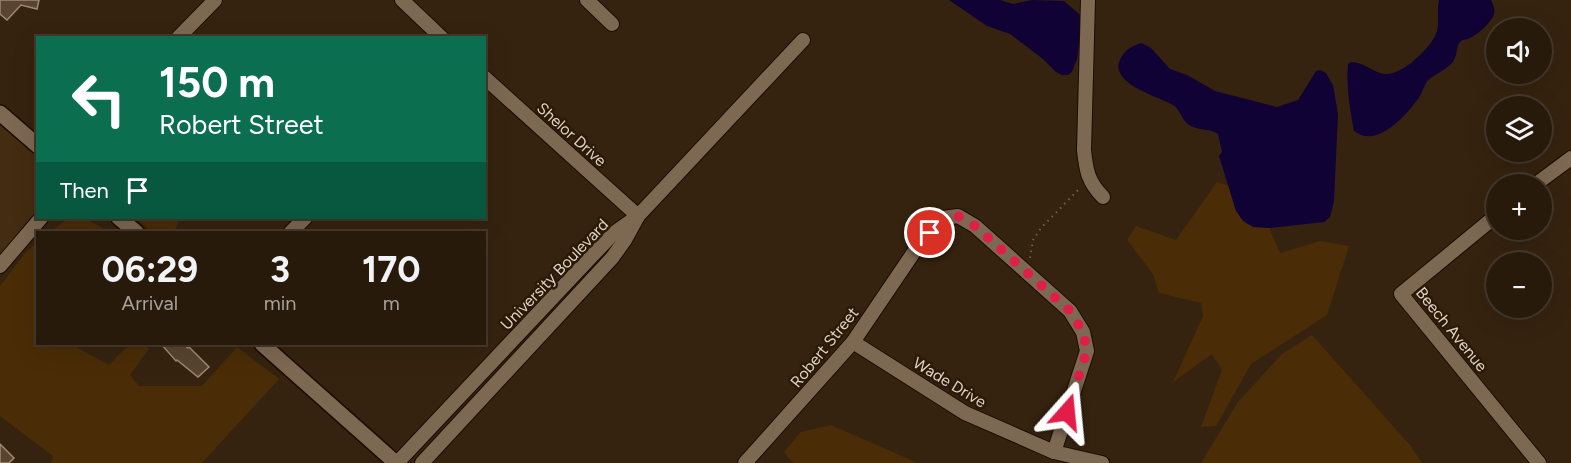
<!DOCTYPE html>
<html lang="en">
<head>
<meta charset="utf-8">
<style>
  :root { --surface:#281a0b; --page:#342719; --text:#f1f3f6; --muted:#a5a19d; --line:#44382c }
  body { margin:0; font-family:Figtree,sans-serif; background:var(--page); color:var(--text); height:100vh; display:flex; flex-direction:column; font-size:22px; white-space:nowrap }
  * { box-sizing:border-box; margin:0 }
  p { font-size:20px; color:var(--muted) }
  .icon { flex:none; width:33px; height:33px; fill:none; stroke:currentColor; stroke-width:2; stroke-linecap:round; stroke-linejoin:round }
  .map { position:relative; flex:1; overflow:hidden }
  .side { position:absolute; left:36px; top:231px; width:450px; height:114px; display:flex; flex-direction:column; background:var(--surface); border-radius:0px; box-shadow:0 6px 24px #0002,0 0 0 2px var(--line) }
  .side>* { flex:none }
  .hud { position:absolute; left:36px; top:36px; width:450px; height:183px; border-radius:0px; box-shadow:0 6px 24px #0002,0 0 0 2px var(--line); background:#0b6e4f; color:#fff; overflow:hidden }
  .fabs { position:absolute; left:1486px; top:18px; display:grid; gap:12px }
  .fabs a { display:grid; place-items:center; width:66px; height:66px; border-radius:50%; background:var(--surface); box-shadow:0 6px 24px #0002,0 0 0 2px var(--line); font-size:30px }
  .pin { position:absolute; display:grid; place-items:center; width:51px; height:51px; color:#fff; margin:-26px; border:3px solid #fff; border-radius:50%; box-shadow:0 2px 6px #0007 }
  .me { position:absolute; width:66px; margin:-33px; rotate:18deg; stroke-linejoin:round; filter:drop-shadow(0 0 4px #0008) }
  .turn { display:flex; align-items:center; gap:21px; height:126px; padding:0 24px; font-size:27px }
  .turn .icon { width:78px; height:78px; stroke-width:2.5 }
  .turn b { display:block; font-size:42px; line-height:51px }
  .then { display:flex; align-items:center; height:57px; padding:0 24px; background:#0003; gap:12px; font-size:22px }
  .eta { display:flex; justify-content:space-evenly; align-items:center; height:102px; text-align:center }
  .eta b { font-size:36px; font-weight:700; line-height:42px }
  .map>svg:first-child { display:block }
  .built { fill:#432c11 }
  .green { fill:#4a2d07 }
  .water { fill:#100235 }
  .building { fill:#584430; stroke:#9f8872; stroke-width:1.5 }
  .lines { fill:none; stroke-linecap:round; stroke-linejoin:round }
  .minor-casing { stroke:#1c0c00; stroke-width:16 }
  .tertiary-casing { stroke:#1c0c00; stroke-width:18 }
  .path { stroke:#6f5f4d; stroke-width:2; stroke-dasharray:1.5 4.5; stroke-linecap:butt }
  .minor { stroke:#7d6852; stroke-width:14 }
  .tertiary { stroke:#7d6852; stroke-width:15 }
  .route { stroke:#e11d48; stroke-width:10; stroke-dasharray:0 18 }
  .labels { text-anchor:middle; stroke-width:5; stroke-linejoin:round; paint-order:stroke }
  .street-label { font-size:16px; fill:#ded2c6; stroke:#2b1a06 }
</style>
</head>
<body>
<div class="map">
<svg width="1571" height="463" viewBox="0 0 1571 463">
  <rect width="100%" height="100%" fill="#35230f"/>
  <polygon class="built" points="0,123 38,156 37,215 17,235 0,256"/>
  <g class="green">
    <polygon points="1217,182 1229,186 1236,211 1253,227 1269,228 1280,253 1320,241 1349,246 1327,315 1251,364 1216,426 1201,427 1222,370 1212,354 1173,382 1203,316 1201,303 1159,293 1153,274 1127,240 1136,226 1176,240"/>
    <polygon points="69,218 84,218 105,229 103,232 50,232"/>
    <polygon points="135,218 179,218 175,232 152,232"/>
    <path d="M37,243L38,344H76V347L109,365C122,353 125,343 144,344L149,349L130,375L139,386H202L237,347L279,379L202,463H51L53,456L0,416V286L27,251Z"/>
    <polygon points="1312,335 1410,445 1422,463 1201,463 1238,402 1282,354"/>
    <polygon points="831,425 911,460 917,463 793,463 784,452 801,432"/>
  </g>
  <g class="water">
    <polygon points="949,0 1000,0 1013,4 1032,0 1064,1 1079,14 1082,21 1077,59 1072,72 1068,75 1062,75 1056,72 1043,59 1010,34 987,26"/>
    <path d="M1439,0H1491C1494,6 1496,11 1493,17C1488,25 1477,35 1468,39C1465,40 1463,39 1460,42C1456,46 1458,56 1452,63C1445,71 1430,76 1426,83C1423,88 1422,94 1418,99C1405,116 1377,149 1354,131C1350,110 1346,86 1348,64L1351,62C1367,63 1371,72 1385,74C1401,76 1428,50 1435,36C1441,25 1436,12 1439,0Z"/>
    <path d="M1142,43L1151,48L1170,69L1187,75L1215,91L1277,107L1298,100L1316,71L1320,70L1326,73L1333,85L1338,114L1334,201L1330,217L1324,222L1269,228L1253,227L1243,221L1236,211L1219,156L1222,152L1218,134C1210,128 1200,131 1191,126C1182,122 1181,110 1173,105C1158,96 1104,83 1122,56C1127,49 1133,45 1142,43Z"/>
  </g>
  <g class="building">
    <polygon points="0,0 39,0 37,9 21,5 7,20 0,14"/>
    <polygon points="161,344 183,344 188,348 189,347 209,367 198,377 177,360 176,361"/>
    <polygon points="0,444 14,458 9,463 0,463"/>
  </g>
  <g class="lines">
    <g class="minor-casing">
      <g id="minor">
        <polyline points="402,0 442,38"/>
        <polyline points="587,0 612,24"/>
        <path d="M1088,0L1084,150C1086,170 1088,182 1103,197"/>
        <polyline points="178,38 215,0"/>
        <polyline points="484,77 638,216"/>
        <polyline points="1536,184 1571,158"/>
        <polyline points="1497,215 1401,294 1539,463"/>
        <polyline points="291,232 305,218"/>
        <polyline points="0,266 41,218"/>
        <polyline points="853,342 965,413 1054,452 1102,463"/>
        <polyline points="397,463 590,258 614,233 638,216 803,40"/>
        <polyline points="422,463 612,258 625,240 637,218"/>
        <polyline points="745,463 853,342 916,249 943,218 958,216 975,226 1070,311 1083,332 1087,351 1054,452"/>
      </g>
    </g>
    <g class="tertiary-casing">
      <g id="tertiary">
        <polyline points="0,113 38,146"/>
        <polyline points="119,218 136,232"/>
        <polyline points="262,344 396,463"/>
      </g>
    </g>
    <polyline class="path" points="1030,258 1033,240 1041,228 1081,187"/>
    <use href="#minor" class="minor"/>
    <use href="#tertiary" class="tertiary"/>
  </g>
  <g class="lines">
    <polyline class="route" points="930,233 943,218 958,216 975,226 1070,311 1083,332 1087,351 1067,412"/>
  </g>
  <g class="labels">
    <g class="street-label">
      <text transform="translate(572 134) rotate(42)" y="6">Shelor Drive</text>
      <text transform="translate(554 274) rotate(-46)" y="6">University Boulevard</text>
      <text transform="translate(1452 329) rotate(51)" y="6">Beech Avenue</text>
      <text transform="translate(824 347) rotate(-51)" y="6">Robert Street</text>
      <text transform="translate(950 382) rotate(31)" y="6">Wade Drive</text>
    </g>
  </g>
</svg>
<div class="fabs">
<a><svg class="icon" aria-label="sound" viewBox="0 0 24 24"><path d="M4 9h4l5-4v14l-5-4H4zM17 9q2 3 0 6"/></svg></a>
<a><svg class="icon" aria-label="layers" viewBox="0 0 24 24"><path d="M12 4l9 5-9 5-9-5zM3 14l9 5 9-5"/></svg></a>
<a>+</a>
<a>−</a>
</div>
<div class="pin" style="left:930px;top:233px;background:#d93025"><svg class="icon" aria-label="arrive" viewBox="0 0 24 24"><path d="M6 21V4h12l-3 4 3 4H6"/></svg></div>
<svg class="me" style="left:1067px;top:412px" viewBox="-20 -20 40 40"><path d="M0-17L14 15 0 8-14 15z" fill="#e11d48" stroke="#fff" stroke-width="4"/></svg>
<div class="hud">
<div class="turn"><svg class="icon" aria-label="left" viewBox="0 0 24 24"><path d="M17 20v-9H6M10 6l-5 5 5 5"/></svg><div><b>150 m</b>Robert Street</div></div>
<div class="then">Then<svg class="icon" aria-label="arrive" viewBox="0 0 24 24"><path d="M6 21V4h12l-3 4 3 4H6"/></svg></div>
</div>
<section class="side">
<div class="eta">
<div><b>06:29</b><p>Arrival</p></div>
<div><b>3</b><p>min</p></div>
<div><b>170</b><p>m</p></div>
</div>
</section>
</div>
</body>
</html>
